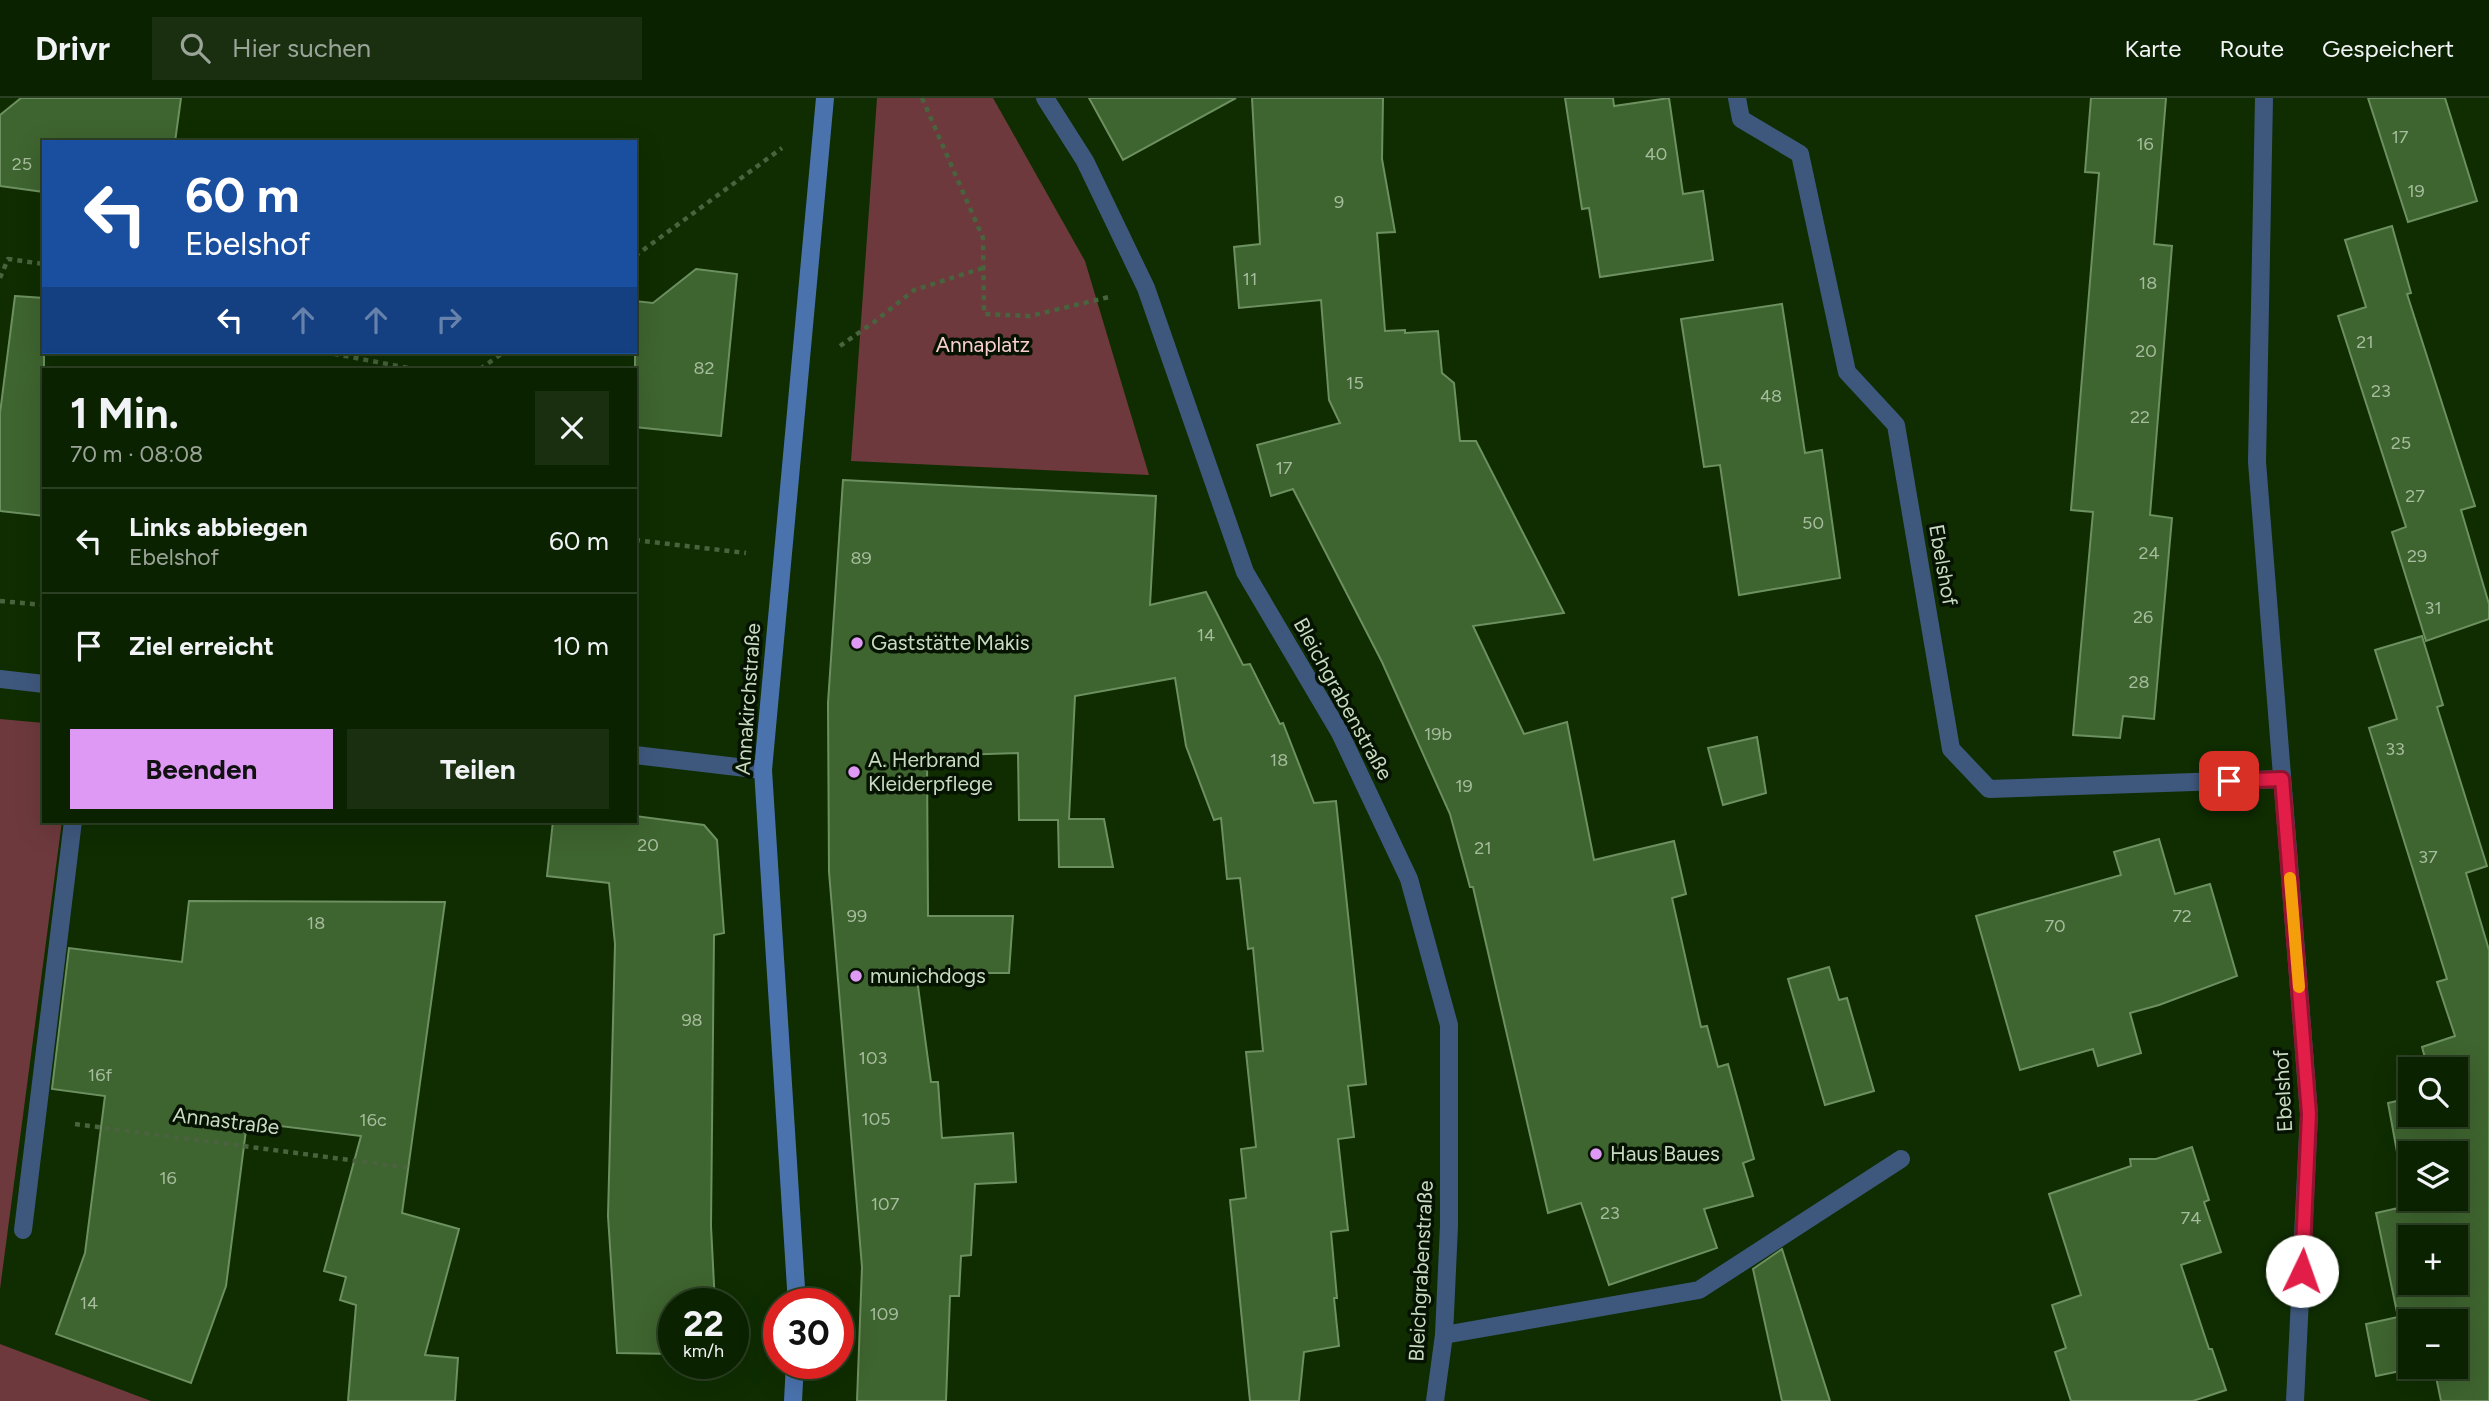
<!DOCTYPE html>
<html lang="de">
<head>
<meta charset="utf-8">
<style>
  :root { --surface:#0b2201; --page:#192f10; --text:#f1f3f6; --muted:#9aa499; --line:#2b3f23; --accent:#dd99f3 }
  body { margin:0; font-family:Figtree,sans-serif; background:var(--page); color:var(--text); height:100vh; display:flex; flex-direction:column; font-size:26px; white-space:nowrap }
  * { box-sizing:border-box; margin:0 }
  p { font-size:23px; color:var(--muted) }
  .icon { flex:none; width:38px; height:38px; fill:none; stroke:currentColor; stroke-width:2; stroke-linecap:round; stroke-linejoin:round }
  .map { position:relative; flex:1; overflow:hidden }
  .sheet { position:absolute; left:42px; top:270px; width:595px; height:455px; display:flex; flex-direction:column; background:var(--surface); border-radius:0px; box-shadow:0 7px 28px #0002,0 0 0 2px var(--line) }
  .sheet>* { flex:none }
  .top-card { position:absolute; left:42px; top:42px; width:595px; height:214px; border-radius:0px; box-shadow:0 7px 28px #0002,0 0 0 2px var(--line); background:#1a4fa0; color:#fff; overflow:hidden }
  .fabs { position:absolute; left:2398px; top:959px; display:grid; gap:14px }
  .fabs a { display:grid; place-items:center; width:70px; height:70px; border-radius:0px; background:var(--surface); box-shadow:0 7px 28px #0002,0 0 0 2px var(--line); font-size:35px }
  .speed { position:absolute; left:658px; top:1190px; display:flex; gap:14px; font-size:35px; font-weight:700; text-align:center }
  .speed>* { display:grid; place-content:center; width:91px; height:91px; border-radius:50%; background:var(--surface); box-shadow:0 7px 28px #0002,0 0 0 2px var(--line); line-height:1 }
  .speed small { font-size:18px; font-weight:400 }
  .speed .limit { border:10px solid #d22; background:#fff; color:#111 }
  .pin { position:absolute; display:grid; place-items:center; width:60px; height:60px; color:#fff; margin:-30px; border-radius:14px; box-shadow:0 4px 10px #0006 }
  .me { position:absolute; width:77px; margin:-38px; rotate:3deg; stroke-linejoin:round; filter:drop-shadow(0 0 5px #0008) }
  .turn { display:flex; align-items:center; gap:24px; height:147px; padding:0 28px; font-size:32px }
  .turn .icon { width:91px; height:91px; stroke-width:2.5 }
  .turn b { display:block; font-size:49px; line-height:60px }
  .lanes { display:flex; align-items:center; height:66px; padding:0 28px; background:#0003; justify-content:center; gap:35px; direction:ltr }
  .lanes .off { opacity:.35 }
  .round { display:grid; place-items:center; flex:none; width:74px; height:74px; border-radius:0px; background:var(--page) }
  .overview { display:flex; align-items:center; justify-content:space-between; height:119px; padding:0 28px }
  h1 { font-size:42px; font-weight:700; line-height:52px }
  .action { display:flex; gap:14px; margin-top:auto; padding:14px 28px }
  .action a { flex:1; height:80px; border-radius:0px; background:var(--accent); color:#111; font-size:28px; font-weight:700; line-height:80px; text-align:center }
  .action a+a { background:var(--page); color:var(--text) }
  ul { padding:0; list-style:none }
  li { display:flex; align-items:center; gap:21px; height:105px; padding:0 28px; border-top:2px solid var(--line) }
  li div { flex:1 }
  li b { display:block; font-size:26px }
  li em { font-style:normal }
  header { display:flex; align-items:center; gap:42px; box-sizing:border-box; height:98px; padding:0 35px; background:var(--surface); border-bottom:2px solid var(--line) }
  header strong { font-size:33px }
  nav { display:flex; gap:38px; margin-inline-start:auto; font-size:24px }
  .search { width:490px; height:63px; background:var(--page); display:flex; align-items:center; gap:18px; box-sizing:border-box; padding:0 24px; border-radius:0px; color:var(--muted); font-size:26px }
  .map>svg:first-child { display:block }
  .green { fill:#6d393c }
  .building { fill:#3e642f; stroke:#6d9060; stroke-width:2; fill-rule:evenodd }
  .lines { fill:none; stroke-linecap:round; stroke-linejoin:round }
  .path { stroke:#48633d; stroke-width:4.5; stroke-dasharray:5 5; stroke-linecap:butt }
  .lane { stroke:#3e587d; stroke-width:18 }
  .street { stroke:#3e587d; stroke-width:18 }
  .secondary { stroke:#4a73ae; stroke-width:18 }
  .route-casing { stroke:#92132f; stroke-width:18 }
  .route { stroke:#e11d48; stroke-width:12 }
  .slow { stroke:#f59e0b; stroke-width:12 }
  .poi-dot { fill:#dd99f3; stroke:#061202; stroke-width:2.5 }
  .labels { text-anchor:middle; stroke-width:7; stroke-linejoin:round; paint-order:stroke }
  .number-label { font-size:18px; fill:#a6bd9d }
  .park-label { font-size:21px; fill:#facfcf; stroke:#061202 }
  .street-label { font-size:21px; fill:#c8dbc2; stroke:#061202 }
  .poi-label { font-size:21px; fill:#c8dbc2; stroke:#061202; text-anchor:start }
</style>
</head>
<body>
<header>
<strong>Drivr</strong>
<div class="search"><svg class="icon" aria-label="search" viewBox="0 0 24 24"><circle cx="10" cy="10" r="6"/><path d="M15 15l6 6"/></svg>Hier suchen</div>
<nav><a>Karte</a><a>Route</a><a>Gespeichert</a></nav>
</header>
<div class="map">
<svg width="2489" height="1303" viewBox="0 0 2489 1303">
  <rect width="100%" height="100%" fill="#0f2d01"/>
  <g class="green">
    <polygon points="877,0 993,0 1085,163 1149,377 851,363"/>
    <polygon points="0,621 44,625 44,723 62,723 0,1191"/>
    <polygon points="0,1246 151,1303 0,1303"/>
  </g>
  <g class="building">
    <polygon points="21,0 181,0 175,44 44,44 44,94 0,88 0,17"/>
    <polygon points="1089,0 1236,0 1123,62"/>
    <polygon points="1252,0 1383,0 1382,61 1395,134 1377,135 1385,233 1405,232 1405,235 1438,233 1442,275 1454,285 1460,343 1476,343 1564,515 1473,528 1524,636 1567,624 1594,762 1674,743 1686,796 1672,800 1701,929 1707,928 1718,969 1728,966 1754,1061 1743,1065 1753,1098 1704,1111 1717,1150 1609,1187 1581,1105 1548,1115 1473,789 1470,789 1450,716 1382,564 1293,391 1271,398 1257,347 1340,325 1329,302 1321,202 1239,210 1234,149 1260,146"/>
    <polygon points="1565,0 1613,0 1614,8 1669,0 1683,96 1703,93 1713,162 1600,179 1589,110 1582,111"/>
    <polygon points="2091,0 2166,0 2154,146 2172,148 2150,417 2172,420 2154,621 2123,618 2120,640 2073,637 2093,414 2071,412 2099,75 2085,74"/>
    <polygon points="2368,0 2445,0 2477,103 2408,124"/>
    <polygon points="2392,128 2411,195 2407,196 2475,408 2461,412 2489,506 2489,521 2426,543 2392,434 2406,429 2338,218 2366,209 2345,142"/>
    <polygon points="696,171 737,176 721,338 635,329 635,203 653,205"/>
    <polygon points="15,198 44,200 44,418 0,413 0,315"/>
    <polygon points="1782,206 1805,355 1822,352 1840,480 1739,497 1720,367 1704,369 1681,221"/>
    <polygon points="843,382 1156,398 1150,507 1206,494 1243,567 1250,566 1280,626 1283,625 1314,705 1336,703 1366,986 1348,988 1354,1039 1338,1041 1348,1132 1331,1134 1337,1200 1334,1200 1339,1248 1304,1254 1299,1303 1250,1303 1230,1102 1246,1100 1241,1051 1256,1049 1246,954 1263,953 1253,850 1248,851 1240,780 1227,781 1221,720 1214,722 1186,648 1175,580 1075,598 1069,721 1104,721 1113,769 1059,769 1058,722 1019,722 1018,655 927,658 928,818 1013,818 1009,875 977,875 977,881 917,881 931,984 938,984 942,1040 1013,1035 1016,1084 975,1086 971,1157 961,1158 959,1198 950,1198 946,1303 857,1303 862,1169 829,774 828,605"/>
    <path d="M2422,538L2443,607L2437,609L2487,768L2466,775L2489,852V1303H2441L2434,1269H2455V1223H2410V1269H2420L2376,1278L2366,1226L2398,1219L2376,1115L2407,1108L2388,1005L2410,1000V1017H2455V971H2428L2422,949L2455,938L2437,884L2447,881L2369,630L2397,621L2375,552ZM2410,1055H2455V1101H2410ZM2410,1139H2455V1185H2410Z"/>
    <polygon points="1757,639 1766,695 1723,707 1708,650"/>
    <polygon points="635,718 704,727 717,742 724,835 714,837 711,1128 715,1206 674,1206 674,1256 617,1255 608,1118 615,846 609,785 547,778 553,723 635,723"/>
    <polygon points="2159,741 2175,796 2210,786 2237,878 2159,907 2130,915 2141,955 2098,968 2093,951 2020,972 1976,818 2121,777 2114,754"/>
    <polygon points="189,803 445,804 402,1115 459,1131 425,1257 458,1260 455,1303 348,1303 356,1207 340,1202 346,1179 324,1173 361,1038 247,1024 226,1188 191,1285 56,1236 85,1155 105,998 52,991 69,850 182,864"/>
    <polygon points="1829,869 1839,902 1847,900 1874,993 1825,1007 1788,881"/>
    <polygon points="2192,1049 2209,1102 2204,1104 2221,1154 2181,1167 2209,1251 2212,1251 2226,1292 2193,1303 2071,1303 2055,1254 2066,1250 2052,1207 2081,1197 2049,1096 2131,1068 2130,1061 2156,1061"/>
    <polygon points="1782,1151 1830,1303 1782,1303 1753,1171"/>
  </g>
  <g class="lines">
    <g class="path">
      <polyline points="922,0 983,140 984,216 1030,218 1109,199"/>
      <polyline points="635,158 782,50"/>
      <polyline points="0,180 8,161 44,166"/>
      <polyline points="840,248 874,224 914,192 983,170"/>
      <polyline points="324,254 414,271"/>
      <polyline points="480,271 504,254"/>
      <polyline points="635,442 746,455"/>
      <polyline points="0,503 44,507"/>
      <polyline points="75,1026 411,1070"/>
    </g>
    <g class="lane">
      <polyline points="1737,0 1741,21 1800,56 1847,274 1896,327 1951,651 1989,691 2282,681"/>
      <polyline points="23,1132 73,723"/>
      <polyline points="1444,1237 1699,1192 1901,1061"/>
    </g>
    <g class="street">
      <polyline points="1045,0 1085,63 1146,190 1245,474 1340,635 1409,781 1449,927 1449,1128 1444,1237 1435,1303"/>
      <polyline points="2264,0 2257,364 2309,1016 2295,1303"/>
      <polyline points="0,581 44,586"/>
      <polyline points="635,657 763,672"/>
    </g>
    <g class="secondary">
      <polyline points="797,1206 763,672 825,0"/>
      <polyline points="793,1303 795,1265"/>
    </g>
  </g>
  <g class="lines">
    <g class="route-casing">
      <polyline id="route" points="2229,683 2282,681 2309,1016 2302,1173"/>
    </g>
    <use href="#route" class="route"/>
    <polyline class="slow" points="2290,780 2299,889"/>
  </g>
  <g class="poi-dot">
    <circle cx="857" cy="545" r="7"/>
    <circle cx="854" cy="674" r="7"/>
    <circle cx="856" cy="878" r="7"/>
    <circle cx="1596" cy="1056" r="7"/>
  </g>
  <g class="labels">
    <g class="number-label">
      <text x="2400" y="45">17</text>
      <text x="2145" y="52">16</text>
      <text x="1656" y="62">40</text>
      <text x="22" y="72">25</text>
      <text x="2416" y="99">19</text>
      <text x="1339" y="110">9</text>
      <text x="1250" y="187">11</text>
      <text x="2148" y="191">18</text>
      <text x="2365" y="250">21</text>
      <text x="2146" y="259">20</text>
      <text x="704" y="276">82</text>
      <text x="1355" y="291">15</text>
      <text x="2381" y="299">23</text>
      <text x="1771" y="304">48</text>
      <text x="2140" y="325">22</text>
      <text x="2401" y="351">25</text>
      <text x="1284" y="376">17</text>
      <text x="2415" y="404">27</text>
      <text x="1813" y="431">50</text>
      <text x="2149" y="461">24</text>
      <text x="2417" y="464">29</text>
      <text x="861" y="466">89</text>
      <text x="2433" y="516">31</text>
      <text x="2143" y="525">26</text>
      <text x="1206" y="543">14</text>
      <text x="2139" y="590">28</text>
      <text x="1438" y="642">19b</text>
      <text x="2395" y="657">33</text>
      <text x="1279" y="668">18</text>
      <text x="1464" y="694">19</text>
      <text x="648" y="753">20</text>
      <text x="1483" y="756">21</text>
      <text x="2428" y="765">37</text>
      <text x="857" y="824">99</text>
      <text x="2182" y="824">72</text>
      <text x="316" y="831">18</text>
      <text x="2055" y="834">70</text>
      <text x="692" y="928">98</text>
      <text x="873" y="966">103</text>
      <text x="100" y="983">16f</text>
      <text x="876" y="1027">105</text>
      <text x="373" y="1028">16c</text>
      <text x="168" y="1086">16</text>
      <text x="885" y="1112">107</text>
      <text x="1610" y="1121">23</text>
      <text x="2191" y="1126">74</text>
      <text x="89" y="1211">14</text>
      <text x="884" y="1222">109</text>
    </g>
    <g class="park-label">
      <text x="983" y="254">Annaplatz</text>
    </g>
    <g class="street-label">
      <text transform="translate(1943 467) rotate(80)" y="7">Ebelshof</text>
      <text transform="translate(748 601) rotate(-86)" y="7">Annakirchstraße</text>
      <text transform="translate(1343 601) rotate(61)" y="7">Bleichgrabenstraße</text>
      <text transform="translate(2283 993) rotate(-93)" y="7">Ebelshof</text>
      <text transform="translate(226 1023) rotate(7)" y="7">Annastraße</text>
      <text transform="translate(1421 1173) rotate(-87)" y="7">Bleichgrabenstraße</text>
    </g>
    <g class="poi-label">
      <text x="871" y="552">Gaststätte Makis</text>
      <text x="868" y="669">A. Herbrand<tspan x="868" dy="24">Kleiderpflege</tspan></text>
      <text x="870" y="885">munichdogs</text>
      <text x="1610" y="1063">Haus Baues</text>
    </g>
  </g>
</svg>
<div class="fabs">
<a><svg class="icon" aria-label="search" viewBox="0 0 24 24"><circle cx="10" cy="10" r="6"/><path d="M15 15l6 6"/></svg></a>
<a><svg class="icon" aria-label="layers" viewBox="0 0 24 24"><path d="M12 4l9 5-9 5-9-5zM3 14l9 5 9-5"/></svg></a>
<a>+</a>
<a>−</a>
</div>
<div class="speed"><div>22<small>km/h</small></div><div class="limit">30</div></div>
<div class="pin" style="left:2229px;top:683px;background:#d93025"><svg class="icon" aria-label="arrive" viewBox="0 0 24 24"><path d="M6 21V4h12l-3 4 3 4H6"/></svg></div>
<svg class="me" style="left:2302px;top:1173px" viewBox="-20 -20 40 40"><circle r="19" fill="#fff"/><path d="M0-13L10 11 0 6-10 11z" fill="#e11d48"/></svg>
<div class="top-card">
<div class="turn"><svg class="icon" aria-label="left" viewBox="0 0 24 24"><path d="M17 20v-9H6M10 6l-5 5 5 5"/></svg><div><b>60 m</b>Ebelshof</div></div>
<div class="lanes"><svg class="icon" aria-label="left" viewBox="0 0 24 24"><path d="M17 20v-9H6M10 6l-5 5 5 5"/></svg><svg class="icon off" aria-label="ahead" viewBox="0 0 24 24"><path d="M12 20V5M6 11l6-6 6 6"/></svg><svg class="icon off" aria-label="ahead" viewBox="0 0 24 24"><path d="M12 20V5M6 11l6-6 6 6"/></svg><svg class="icon off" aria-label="right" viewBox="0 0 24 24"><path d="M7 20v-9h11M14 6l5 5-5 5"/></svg></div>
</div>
<section class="sheet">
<div class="overview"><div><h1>1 Min.</h1><p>70 m · 08:08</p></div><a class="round"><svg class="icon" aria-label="close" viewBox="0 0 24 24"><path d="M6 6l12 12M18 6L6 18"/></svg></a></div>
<ul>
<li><svg class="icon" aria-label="left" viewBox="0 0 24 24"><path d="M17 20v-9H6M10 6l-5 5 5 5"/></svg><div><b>Links abbiegen</b><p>Ebelshof</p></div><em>60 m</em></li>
<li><svg class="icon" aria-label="arrive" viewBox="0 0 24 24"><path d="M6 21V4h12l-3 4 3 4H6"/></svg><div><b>Ziel erreicht</b></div><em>10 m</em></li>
</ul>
<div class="action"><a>Beenden</a><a>Teilen</a></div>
</section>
</div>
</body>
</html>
